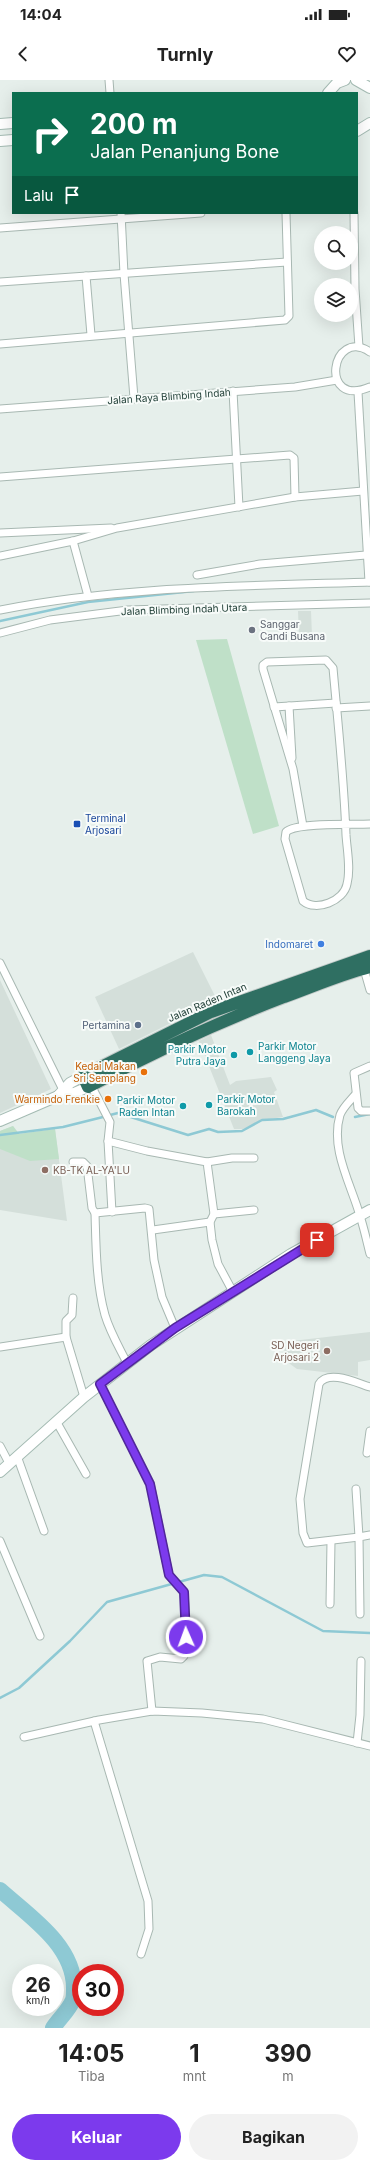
<!DOCTYPE html>
<html lang="id">
<head>
<meta charset="utf-8">
<style>
  :root { --surface:#fff; --page:#f2f2f2; --text:#222; --muted:#767676; --accent:#7c3aed }
  body { margin:0; font-family:Inter,sans-serif; background:var(--page); color:var(--text); height:100vh; display:flex; flex-direction:column; font-size:15px; white-space:nowrap }
  * { box-sizing:border-box; margin:0 }
  p { font-size:13px; color:var(--muted) }
  .icon { flex:none; width:22px; height:22px; fill:none; stroke:currentColor; stroke-width:2; stroke-linecap:round; stroke-linejoin:round }
  .map { position:relative; height:1948px; overflow:hidden }
  .drawer { display:flex; flex-direction:column; background:var(--surface); flex:1 }
  .drawer>* { flex:none }
  .banner { position:absolute; left:12px; top:12px; width:346px; height:122px; border-radius:0px; box-shadow:0 4px 16px #0002; background:#0b6e4f; color:#fff; overflow:hidden }
  .tools { position:absolute; left:314px; top:146px; display:grid; gap:8px }
  .tools a { display:grid; place-items:center; width:44px; height:44px; border-radius:50%; background:var(--surface); box-shadow:0 4px 16px #0002; font-size:20px }
  .speed { position:absolute; left:12px; top:1884px; display:flex; gap:8px; font-size:20px; font-weight:700; text-align:center }
  .speed>* { display:grid; place-content:center; width:52px; height:52px; border-radius:50%; background:var(--surface); box-shadow:0 4px 16px #0002; line-height:1 }
  .speed small { font-size:10px; font-weight:400 }
  .speed .limit { border:6px solid #d22; background:#fff; color:#111 }
  .pin { position:absolute; display:grid; place-items:center; width:34px; height:34px; color:#fff; margin:-17px; border-radius:8px; box-shadow:0 2px 6px #0006 }
  .me { position:absolute; width:44px; margin:-22px; rotate:358deg; stroke-linejoin:round; filter:drop-shadow(0 0 3px #0008) }
  .turn { display:flex; align-items:center; gap:14px; height:84px; padding:0 12px; font-size:18px }
  .turn .icon { width:52px; height:52px; stroke-width:2.5 }
  .turn b { display:block; font-size:28px; line-height:34px }
  .then { display:flex; align-items:center; height:38px; padding:0 12px; background:#0003; gap:8px; font-size:15px }
  .eta { display:flex; justify-content:space-evenly; align-items:center; height:68px; text-align:center }
  .eta b { font-size:24px; font-weight:700; line-height:28px }
  .primary-button { display:flex; gap:8px; margin-top:auto; padding:8px 12px }
  .primary-button a { flex:1; height:46px; border-radius:24px; background:var(--accent); color:#fff; font-size:16px; font-weight:700; line-height:46px; text-align:center }
  .primary-button a+a { background:var(--page); color:var(--text) }
  .status { display:flex; justify-content:space-between; align-items:center; height:28px; padding:0 20px; background:var(--surface); direction:ltr }
  .status svg { height:11px; fill:currentColor }
  header { display:flex; justify-content:space-between; align-items:center; height:52px; padding:0 12px; background:var(--surface); font-size:18px; font-weight:700 }
  .map>svg:first-child { display:block }
  .built { fill:#d4dfda }
  .green { fill:#bfe0c8 }
  .lines { fill:none; stroke-linecap:round; stroke-linejoin:round }
  .stream { stroke:#8ec9d4; stroke-width:2.5 }
  .river { stroke:#8ec9d4; stroke-width:16 }
  .street-casing { stroke:#a8b8b2; stroke-width:9 }
  .secondary-casing { stroke:#a4bbb3; stroke-width:12 }
  .highway-casing { stroke:#c2cac8; stroke-width:14 }
  .street { stroke:#fff; stroke-width:7 }
  .secondary { stroke:#fff; stroke-width:10 }
  .highway { stroke:#2f6f62; stroke-width:12 }
  .route-casing { stroke:#51269a; stroke-width:10 }
  .route { stroke:#7c3aed; stroke-width:7 }
  .worship-dot { fill:#6b7280; stroke:#f7fbf9; stroke-width:1.5 }
  .transit-dot { fill:#1a4fb4; stroke:#f7fbf9; stroke-width:1.5 }
  .shop-dot { fill:#3f7fe0; stroke:#f7fbf9; stroke-width:1.5 }
  .service-dot { fill:#5c6f8a; stroke:#f7fbf9; stroke-width:1.5 }
  .culture-dot { fill:#0f9aa8; stroke:#f7fbf9; stroke-width:1.5 }
  .food-dot { fill:#e8710a; stroke:#f7fbf9; stroke-width:1.5 }
  .education-dot { fill:#8d6e63; stroke:#f7fbf9; stroke-width:1.5 }
  .labels { text-anchor:middle; stroke-width:4; stroke-linejoin:round; paint-order:stroke }
  .street-label { font-size:10px; fill:#24423a; stroke:#f7fbf9 }
  .worship-label { font-size:10px; fill:#5b616d; stroke:#f7fbf9; text-anchor:start }
  .transit-label { font-size:10px; fill:#164399; stroke:#f7fbf9; text-anchor:start }
  .shop-label { font-size:10px; fill:#366cbe; stroke:#f7fbf9; text-anchor:end }
  .service-label { font-size:10px; fill:#4e5e75; stroke:#f7fbf9; text-anchor:end }
  .culture-label { font-size:10px; fill:#0d838f; stroke:#f7fbf9; text-anchor:start }
  .food-label { font-size:10px; fill:#c56008; stroke:#f7fbf9; text-anchor:end }
  .education-label { font-size:10px; fill:#785e54; stroke:#f7fbf9; text-anchor:start }
</style>
</head>
<body>
<div class="status"><b>14:04</b><svg viewBox="0 0 49 12"><path d="M0 12V9h3v3zM5 12V6h3v6zM10 12V3h3v9zM15 12V0h3v12zM26 1h20v11H26zM47 4h2v5h-2z"/></svg></div>
<header><svg class="icon" aria-label="back" viewBox="0 0 24 24"><path d="M15 5l-7 7 7 7"/></svg>Turnly<svg class="icon" aria-label="heart" viewBox="0 0 24 24"><path d="M12 20l-8-8c-3-5 5-10 8-4 3-6 11-1 8 4z"/></svg></header>
<div class="map">
<svg width="370" height="1948" viewBox="0 0 370 1948">
  <rect width="100%" height="100%" fill="#e6efeb"/>
  <g class="built">
    <polygon points="298,531 311,531 312,556 299,556"/>
    <polygon points="193,872 217,920 119,969 95,917"/>
    <polygon points="0,900 51,1009 0,1033"/>
    <polygon points="211,955 230,1005 236,1001 271,997 277,1010 274,1012 283,1037 263,1040 243,1049 234,1049 199,961"/>
    <polygon points="13,1046 19,1054 55,1049 67,1141 0,1130 0,1051"/>
    <polygon points="370,1252 370,1280 358,1282 358,1296 297,1289 286,1281 283,1262"/>
  </g>
  <g class="green">
    <polygon points="227,559 279,746 253,754 196,560"/>
    <polygon points="13,1046 19,1054 55,1049 59,1079 30,1081 0,1069 0,1051"/>
  </g>
  <g class="lines">
    <g class="stream">
      <polyline points="0,541 88,522 194,511"/>
      <polyline points="110,1035 118,1033 188,1055 209,1049 218,1052 242,1051 262,1040 283,1039 316,1030 333,1037"/>
      <polyline points="355,1037 370,1034"/>
      <polyline points="0,1055 63,1047 103,1037"/>
      <polyline points="0,1618 19,1608 70,1561 107,1522 204,1495 222,1497 323,1551 370,1553"/>
    </g>
    <path class="river" d="M0,1810C29,1836 74,1865 74,1908C74,1912 74,1917 73,1920C69,1930 59,1939 53,1948"/>
    <g class="street-casing">
      <g id="street">
        <polyline points="109,0 110,13"/>
        <polyline points="121,133 124,194 134,318"/>
        <polyline points="354,133 355,209 359,267"/>
        <polyline points="0,148 201,133"/>
        <polyline points="86,196 91,255"/>
        <polyline points="0,202 287,182"/>
        <polyline points="0,264 285,240 289,236 286,133"/>
        <path d="M370,272C331,246 318,329 370,307"/>
        <polyline points="233,311 239,427"/>
        <polyline points="358,312 369,502"/>
        <polyline points="0,329 295,307 337,300"/>
        <polyline points="0,397 290,375 294,378 295,417"/>
        <polyline points="0,453 111,448"/>
        <polyline points="73,461 88,516"/>
        <polyline points="0,476 73,461 117,448 295,417 363,411"/>
        <polyline points="197,495 260,484 366,475"/>
        <path d="M0,530C121,506 247,506 370,502"/>
        <polyline points="0,553 50,540 128,530 370,523"/>
        <polyline points="289,626 292,678"/>
        <polyline points="274,627 336,623"/>
        <polyline points="336,628 370,626"/>
        <path d="M303,746L293,689L263,589V585L267,582L326,580L333,588C338,644 344,699 346,755C347,770 351,789 347,804C344,821 316,832 303,821L285,759L286,752C296,742 353,745 370,744"/>
        <polyline points="0,883 65,1014"/>
        <polyline points="364,889 370,910"/>
        <polyline points="370,986 354,993 358,1028 361,1031 370,1031"/>
        <polyline points="91,1005 110,1042 108,1061 112,1132"/>
        <path d="M355,1015C350,1021 343,1027 340,1035C330,1069 351,1104 360,1136C364,1148 367,1162 370,1174"/>
        <polyline points="108,1061 147,1071 207,1082 214,1134 210,1142 212,1160 218,1184 233,1212"/>
        <path d="M73,1082H83L87,1086L92,1128L95,1133C96,1166 96,1203 105,1235C110,1252 119,1267 127,1283"/>
        <polyline points="207,1082 232,1078 254,1078"/>
        <polyline points="95,1133 145,1128 149,1129 154,1180 162,1217 175,1248"/>
        <polyline points="214,1134 254,1130"/>
        <polyline points="153,1150 210,1142"/>
        <polyline points="73,1218 72,1235 66,1241 66,1257 84,1317"/>
        <polyline points="0,1267 66,1257"/>
        <polyline points="100,1304 150,1403 169,1495 184,1512 186,1544 184,1576 181,1579 160,1577 147,1581 152,1631"/>
        <polyline points="56,1341 86,1394"/>
        <polyline points="0,1366 9,1383"/>
        <polyline points="367,1373 370,1351"/>
        <polyline points="17,1376 44,1451"/>
        <path d="M356,1409L359,1457L307,1463L303,1453L300,1419L319,1304C328,1289 357,1303 370,1307"/>
        <polyline points="0,1461 40,1556"/>
        <polyline points="330,1524 331,1461"/>
        <polyline points="360,1534 359,1457 370,1455"/>
        <polyline points="94,1641 148,1821 149,1849 141,1874"/>
        <polyline points="24,1657 99,1640 152,1631 202,1633 263,1639 370,1666"/>
        <polyline points="357,1663 360,1635 361,1581"/>
      </g>
    </g>
    <g class="secondary-casing">
      <g id="secondary">
        <polyline points="356,0 370,8"/>
        <polyline points="328,13 337,3 345,0"/>
        <polyline points="0,44 13,43"/>
        <polyline points="357,51 370,43"/>
        <polyline points="0,61 13,60"/>
        <polyline points="58,1016 70,1003 83,996"/>
        <polyline points="0,1041 58,1016 74,1013 88,1007"/>
        <polyline points="0,1392 84,1317 151,1265 291,1174 370,1130"/>
      </g>
    </g>
    <g class="highway-casing">
      <path id="highway" d="M370,876L211,932L83,996L88,1007C152,973 216,943 284,917C312,907 341,894 370,887"/>
    </g>
    <use href="#street" class="street"/>
    <use href="#secondary" class="secondary"/>
    <use href="#highway" class="highway"/>
  </g>
  <g class="lines">
    <g class="route-casing">
      <polyline id="route" points="186,1557 184,1512 169,1495 150,1404 100,1304 175,1248 317,1160"/>
    </g>
    <use href="#route" class="route"/>
  </g>
  <circle class="worship-dot" cx="252" cy="550" r="4"/>
  <rect class="transit-dot" x="73" y="740" width="8" height="8" rx="2"/>
  <circle class="shop-dot" cx="321" cy="864" r="4"/>
  <circle class="service-dot" cx="138" cy="945" r="4"/>
  <g class="culture-dot">
    <circle cx="250" cy="972" r="4"/>
    <circle cx="234" cy="975" r="4"/>
    <circle cx="209" cy="1025" r="4"/>
    <circle cx="183" cy="1026" r="4"/>
  </g>
  <g class="food-dot">
    <circle cx="144" cy="992" r="4"/>
    <circle cx="108" cy="1019" r="4"/>
  </g>
  <g class="education-dot">
    <circle cx="45" cy="1090" r="4"/>
    <circle cx="327" cy="1271" r="4"/>
  </g>
  <g class="labels">
    <g class="street-label">
      <text transform="translate(169 316) rotate(-4)" y="4">Jalan Raya Blimbing Indah</text>
      <text transform="translate(184 529) rotate(-2)" y="4">Jalan Blimbing Indah Utara</text>
      <text transform="translate(207 922) rotate(-23)" y="4">Jalan Raden Intan</text>
    </g>
    <g class="worship-label">
      <text x="260" y="548">Sanggar<tspan x="260" dy="12">Candi Busana</tspan></text>
    </g>
    <g class="transit-label">
      <text x="85" y="742">Terminal<tspan x="85" dy="12">Arjosari</tspan></text>
    </g>
    <g class="shop-label">
      <text x="313" y="868">Indomaret</text>
    </g>
    <g class="service-label">
      <text x="130" y="949">Pertamina</text>
    </g>
    <g class="culture-label">
      <text x="258" y="970">Parkir Motor<tspan x="258" dy="12">Langgeng Jaya</tspan></text>
      <text x="226" y="973" text-anchor="end">Parkir Motor<tspan x="226" dy="12">Putra Jaya</tspan></text>
      <text x="217" y="1023">Parkir Motor<tspan x="217" dy="12">Barokah</tspan></text>
      <text x="175" y="1024" text-anchor="end">Parkir Motor<tspan x="175" dy="12">Raden Intan</tspan></text>
    </g>
    <g class="food-label">
      <text x="136" y="990">Kedai Makan<tspan x="136" dy="12">Sri Semplang</tspan></text>
      <text x="100" y="1023">Warmindo Frenkie</text>
    </g>
    <g class="education-label">
      <text x="53" y="1094">KB-TK AL-YA'LU</text>
      <text x="319" y="1269" text-anchor="end">SD Negeri<tspan x="319" dy="12">Arjosari 2</tspan></text>
    </g>
  </g>
</svg>
<div class="tools">
<a><svg class="icon" aria-label="search" viewBox="0 0 24 24"><circle cx="10" cy="10" r="6"/><path d="M15 15l6 6"/></svg></a>
<a><svg class="icon" aria-label="layers" viewBox="0 0 24 24"><path d="M12 4l9 5-9 5-9-5zM3 14l9 5 9-5"/></svg></a>
</div>
<div class="speed"><div>26<small>km/h</small></div><div class="limit">30</div></div>
<div class="pin" style="left:317px;top:1160px;background:#d93025"><svg class="icon" aria-label="arrive" viewBox="0 0 24 24"><path d="M6 21V4h12l-3 4 3 4H6"/></svg></div>
<svg class="me" style="left:186px;top:1557px" viewBox="-20 -20 40 40"><circle r="17" fill="#7c3aed" stroke="#fff" stroke-width="3"/><path d="M0-11L8 9 0 5-8 9z" fill="#fff"/></svg>
<div class="banner">
<div class="turn"><svg class="icon" aria-label="right" viewBox="0 0 24 24"><path d="M7 20v-9h11M14 6l5 5-5 5"/></svg><div><b>200 m</b>Jalan Penanjung Bone</div></div>
<div class="then">Lalu<svg class="icon" aria-label="arrive" viewBox="0 0 24 24"><path d="M6 21V4h12l-3 4 3 4H6"/></svg></div>
</div>
</div>
<section class="drawer">
<div class="eta">
<div><b>14:05</b><p>Tiba</p></div>
<div><b>1</b><p>mnt</p></div>
<div><b>390</b><p>m</p></div>
</div>
<div class="primary-button"><a>Keluar</a><a>Bagikan</a></div>
</section>
</body>
</html>
